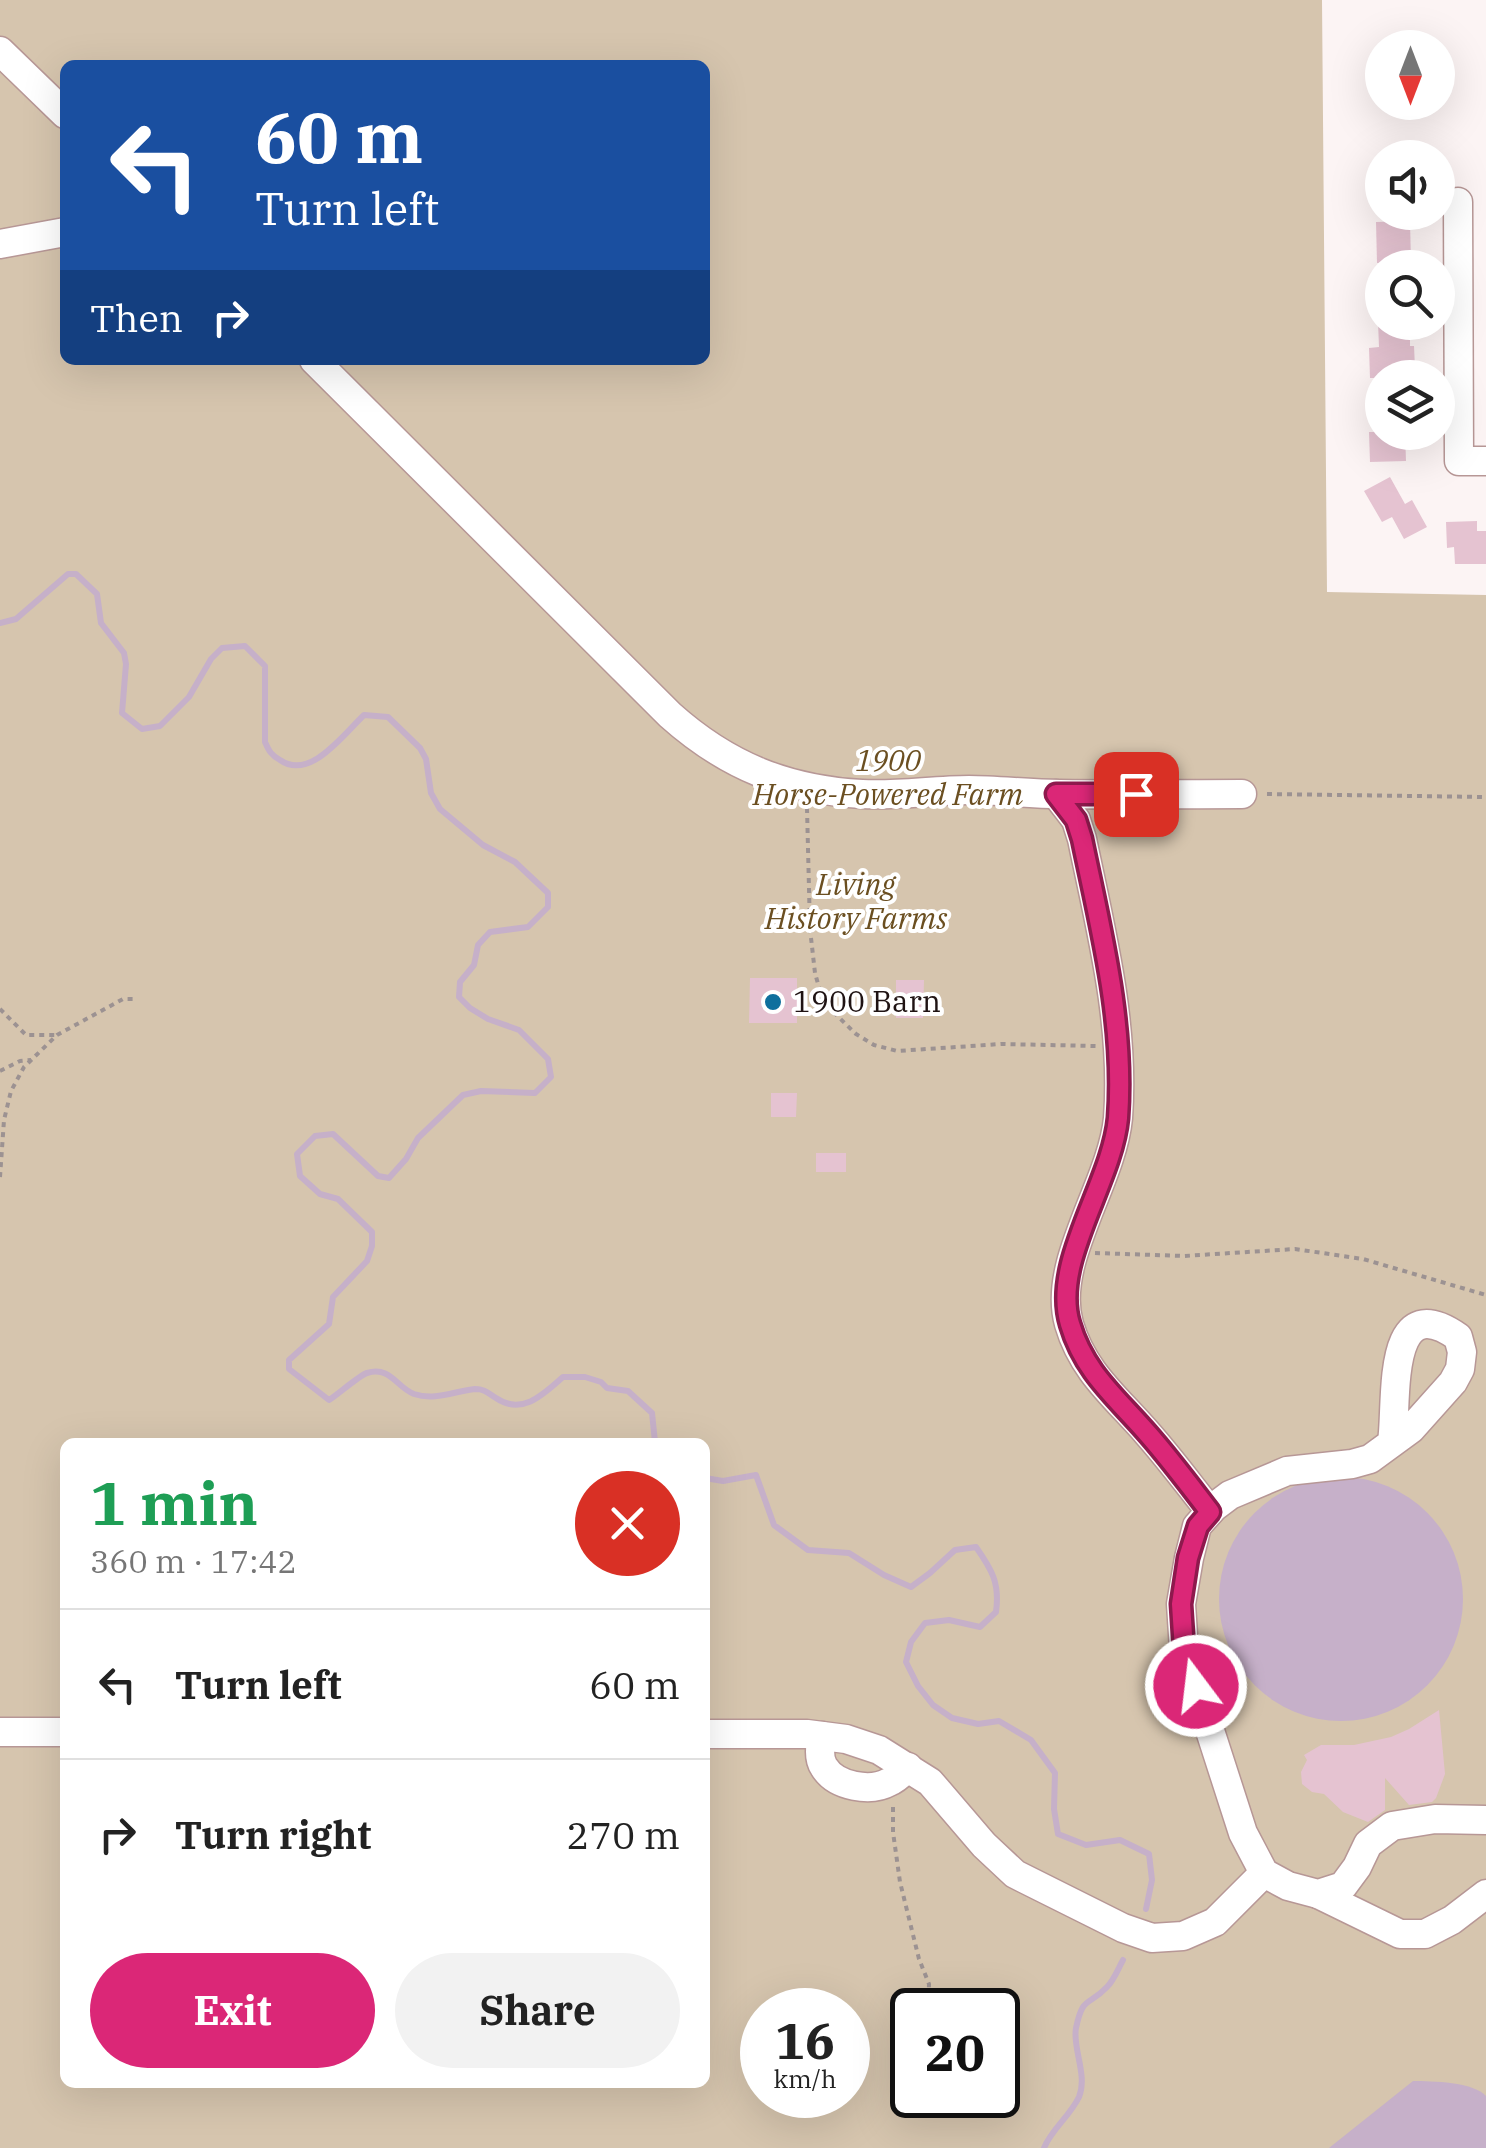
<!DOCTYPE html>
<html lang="en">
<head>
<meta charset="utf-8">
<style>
  :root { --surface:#fff; --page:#f2f2f2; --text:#222; --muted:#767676; --line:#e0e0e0; --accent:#db2777 }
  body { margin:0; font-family:"IBM Plex Serif",serif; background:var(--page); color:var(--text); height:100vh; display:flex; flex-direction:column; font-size:38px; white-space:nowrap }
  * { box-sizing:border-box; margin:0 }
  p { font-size:32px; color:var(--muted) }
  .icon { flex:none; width:55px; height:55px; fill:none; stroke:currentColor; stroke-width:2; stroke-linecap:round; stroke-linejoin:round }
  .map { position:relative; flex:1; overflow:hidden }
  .sheet { position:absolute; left:60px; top:1438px; width:650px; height:650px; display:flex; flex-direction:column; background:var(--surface); border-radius:15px; box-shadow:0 10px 40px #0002 }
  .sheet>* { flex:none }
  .guide { position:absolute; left:60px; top:60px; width:650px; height:305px; border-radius:15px; box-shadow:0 10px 40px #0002; background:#1a4fa0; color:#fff; overflow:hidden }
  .needle { width:65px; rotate:180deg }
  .buttons { position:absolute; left:1365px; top:30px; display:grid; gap:20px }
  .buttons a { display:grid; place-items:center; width:90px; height:90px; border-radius:50%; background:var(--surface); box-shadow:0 10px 40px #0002; font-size:50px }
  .speed { position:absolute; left:740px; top:1988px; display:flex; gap:20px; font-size:50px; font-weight:700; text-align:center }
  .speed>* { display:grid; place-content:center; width:130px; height:130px; border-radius:50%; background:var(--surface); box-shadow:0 10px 40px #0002; line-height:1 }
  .speed small { font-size:25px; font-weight:400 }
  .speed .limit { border:5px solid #111; border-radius:15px; background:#fff; color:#111 }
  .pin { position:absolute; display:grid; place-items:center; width:85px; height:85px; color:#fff; margin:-42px; border-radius:20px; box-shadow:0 5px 15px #0006 }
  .me { position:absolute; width:110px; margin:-55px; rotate:345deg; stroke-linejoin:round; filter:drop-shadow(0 0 8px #0008) }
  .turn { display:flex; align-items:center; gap:35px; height:210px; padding:0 30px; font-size:45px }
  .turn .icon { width:130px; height:130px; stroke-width:2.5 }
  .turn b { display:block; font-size:70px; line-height:85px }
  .then { display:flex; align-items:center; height:95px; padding:0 30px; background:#0003; gap:20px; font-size:38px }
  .round { display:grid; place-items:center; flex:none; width:105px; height:105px; border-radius:52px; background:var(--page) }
  .headline { display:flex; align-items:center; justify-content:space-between; height:170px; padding:0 30px }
  h1 { font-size:60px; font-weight:700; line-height:75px; color:#1e9e55 }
  .action { display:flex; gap:20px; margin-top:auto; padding:20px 30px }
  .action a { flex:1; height:115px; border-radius:60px; background:var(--accent); color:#fff; font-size:40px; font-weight:700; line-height:115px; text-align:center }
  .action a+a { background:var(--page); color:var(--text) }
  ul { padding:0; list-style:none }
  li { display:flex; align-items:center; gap:30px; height:150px; padding:0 30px; border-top:2px solid var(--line) }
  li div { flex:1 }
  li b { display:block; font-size:38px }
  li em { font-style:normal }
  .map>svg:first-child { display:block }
  .green { fill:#d6c5ae; fill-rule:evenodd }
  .water { fill:#c6b0c9 }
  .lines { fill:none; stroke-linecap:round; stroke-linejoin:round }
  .stream { stroke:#c6b0c9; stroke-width:6 }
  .building { fill:#e5c3d1 }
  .minor-casing { stroke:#b79796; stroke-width:31 }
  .path { stroke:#9c9292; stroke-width:4; stroke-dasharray:5 5; stroke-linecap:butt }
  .minor { stroke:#fff; stroke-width:28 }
  .route-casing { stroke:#8e194d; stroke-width:25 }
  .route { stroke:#db2777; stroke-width:18 }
  .poi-dot { fill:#0f6f9d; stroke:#fff; stroke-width:4 }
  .labels { text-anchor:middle; stroke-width:8; stroke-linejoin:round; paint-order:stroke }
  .park-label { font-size:30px; font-style:italic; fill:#6b4f21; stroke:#fff }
  .poi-label { font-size:30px; fill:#1f1313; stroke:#fff; text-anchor:start }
</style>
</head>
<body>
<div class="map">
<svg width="1486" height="2148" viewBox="0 0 1486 2148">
  <rect width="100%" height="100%" fill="#fcf4f4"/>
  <path class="green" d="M0,0H1322L1327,592L1486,595V2148H0ZM65,65H705V360H65ZM65,1442H705V2082H65ZM762,2010H848V2095H762ZM912,2010H998V2095H912Z"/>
  <g class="water">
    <circle cx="1341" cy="1599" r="122"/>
    <path d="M1413,2081C1433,2081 1473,2082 1486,2096V2148H1329Z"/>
  </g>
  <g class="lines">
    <g class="stream">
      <path d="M0,623L16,619L68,574H76L97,594L101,623L124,653L126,664L122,713L142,729L160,726L189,697L211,659L222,648L245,646L265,666V742C269,751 271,755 280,760C310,781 343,735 364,715L388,717L420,748L426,759L431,793L440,809L483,845L515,862L548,893V907L528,927L490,932L478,945L474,965L460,982L459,997L470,1008L488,1019L519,1030L548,1059L551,1077L535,1093L481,1091L463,1095L418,1138L406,1159L389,1178L378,1176L333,1134L315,1136L297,1154L300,1176L320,1194L338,1199L372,1232V1246L367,1261L333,1297L329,1324L289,1360V1369L329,1400C337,1395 360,1375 367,1373C391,1366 396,1387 414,1394C435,1401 455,1391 475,1389C485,1389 488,1393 496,1398C522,1416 544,1394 563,1377H585L601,1382L607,1388L628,1391L652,1413L655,1442"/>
      <path d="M705,1478L723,1481L756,1475L774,1525L808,1550L849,1553L884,1575L911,1587L930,1573L955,1550L976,1547C992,1570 1000,1583 996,1612L980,1627L949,1620L925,1623L911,1642L906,1662L918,1686L933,1705L952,1718L978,1724L999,1721L1031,1740L1055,1773L1054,1809L1058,1834L1086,1845L1120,1840L1149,1854L1152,1880L1146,1909"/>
      <path d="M1044,2148C1051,2130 1070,2116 1079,2097C1088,2075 1072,2047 1076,2028C1083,1995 1088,2007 1107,1987C1114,1980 1118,1969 1123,1960"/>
    </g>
  </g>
  <g class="building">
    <polygon points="1410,221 1411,262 1377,263 1376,222"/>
    <polygon points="1378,322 1410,322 1410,346 1414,346 1415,368 1402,369 1403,378 1370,378 1369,348 1379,347"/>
    <polygon points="1369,432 1405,432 1406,461 1370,462"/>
    <polygon points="1390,477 1405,504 1412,500 1427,527 1404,539 1392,517 1382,522 1364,491"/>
    <polygon points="1477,521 1477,531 1486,531 1486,564 1455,564 1454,547 1447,548 1446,522"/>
    <polygon points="750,978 797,978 797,1023 749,1023"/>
    <polygon points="896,980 924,980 923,1018 896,1018"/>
    <polygon points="771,1093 797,1093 796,1117 771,1117"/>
    <rect x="816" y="1153" width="30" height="19"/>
    <polygon points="1439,1710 1445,1774 1436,1798 1432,1802 1409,1805 1385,1778 1385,1810 1368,1822 1343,1812 1324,1794 1312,1792 1302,1784 1301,1772 1307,1760 1304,1755 1321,1745 1354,1745 1391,1737 1409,1729"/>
  </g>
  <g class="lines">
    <g class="minor-casing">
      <g id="minor">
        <polyline points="0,51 65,114"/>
        <polyline points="1458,202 1459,461 1486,461"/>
        <polyline points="0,244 65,232"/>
        <path d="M314,360L670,715C727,766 787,790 862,794C898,796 933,790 969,790C999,790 1029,794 1060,794C1120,795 1181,794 1242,794"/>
        <path d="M1056,794L1076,820L1082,839C1101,931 1125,1023 1118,1118C1112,1183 1051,1262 1069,1324C1083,1372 1116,1397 1148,1434C1170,1459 1190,1486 1210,1511"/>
        <path d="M1392,1442C1398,1404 1384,1285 1458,1337L1462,1352L1460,1369L1453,1382L1411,1429L1370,1459L1352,1464L1287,1471L1230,1495L1214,1507L1197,1526L1189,1558L1181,1604L1184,1650L1243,1833L1264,1873L1288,1886L1318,1894L1343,1886L1357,1867L1368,1844L1392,1826L1435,1819L1486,1820"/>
        <polyline points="0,1732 65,1732"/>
        <polyline points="705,1734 807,1734 846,1739 879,1750 930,1782 984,1845 1015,1874 1123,1928 1152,1938 1183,1936 1215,1922 1264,1873"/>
        <path d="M822,1736C820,1746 818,1758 824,1767C836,1787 871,1792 889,1782C897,1779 902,1773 908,1767"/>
        <polyline points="1318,1894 1400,1934 1425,1934 1452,1920 1486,1894"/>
      </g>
    </g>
    <g class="path">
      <polyline points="1267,794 1486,797"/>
      <polyline points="807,808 810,929 815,973 823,1002 856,1034 874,1045 897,1051 1001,1044 1096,1046"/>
      <polyline points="0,1009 26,1035 57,1035"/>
      <polyline points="0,1071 20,1061 31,1060"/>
      <polyline points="0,1177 4,1120 11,1091 24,1067 57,1035 123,999 133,999"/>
      <polyline points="1095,1253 1184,1256 1295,1249 1363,1259 1486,1295"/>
      <polyline points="893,1807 893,1832 900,1882 919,1959 929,1984 928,2010"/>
    </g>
    <use href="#minor" class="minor"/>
  </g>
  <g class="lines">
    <g class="route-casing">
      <path id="route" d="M1136,794H1056L1076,820L1082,839C1101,931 1125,1023 1118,1118C1112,1183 1051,1262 1070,1324C1084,1372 1116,1397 1148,1434C1170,1459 1190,1486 1210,1512L1198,1526L1188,1558L1181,1604L1184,1650L1196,1686"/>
    </g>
    <use href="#route" class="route"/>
  </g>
  <circle class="poi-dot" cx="773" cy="1002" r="10"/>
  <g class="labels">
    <g class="park-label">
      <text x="888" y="771">1900<tspan x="888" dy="34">Horse-Powered Farm</tspan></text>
      <text x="856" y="895">Living<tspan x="856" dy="34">History Farms</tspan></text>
    </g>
    <g class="poi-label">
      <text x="793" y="1012">1900 Barn</text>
    </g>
  </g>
</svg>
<div class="buttons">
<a><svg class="needle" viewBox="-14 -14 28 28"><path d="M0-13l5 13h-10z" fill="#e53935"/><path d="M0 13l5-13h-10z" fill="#767676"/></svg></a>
<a><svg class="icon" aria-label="sound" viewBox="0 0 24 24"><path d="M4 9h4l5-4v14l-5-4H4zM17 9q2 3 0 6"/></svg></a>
<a><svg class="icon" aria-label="search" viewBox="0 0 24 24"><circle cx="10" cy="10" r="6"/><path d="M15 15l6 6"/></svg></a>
<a><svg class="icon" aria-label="layers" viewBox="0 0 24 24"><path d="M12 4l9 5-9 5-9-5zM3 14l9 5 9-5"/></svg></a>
</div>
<div class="speed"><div>16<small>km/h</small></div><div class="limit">20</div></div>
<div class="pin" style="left:1136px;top:794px;background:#d93025"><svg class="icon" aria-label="arrive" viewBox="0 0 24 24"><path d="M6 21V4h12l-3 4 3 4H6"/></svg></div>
<svg class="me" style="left:1196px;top:1686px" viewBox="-20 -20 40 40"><circle r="17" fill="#db2777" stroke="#fff" stroke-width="3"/><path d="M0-11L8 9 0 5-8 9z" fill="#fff"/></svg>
<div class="guide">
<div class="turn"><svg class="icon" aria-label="left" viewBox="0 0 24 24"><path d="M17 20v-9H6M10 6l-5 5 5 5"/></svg><div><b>60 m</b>Turn left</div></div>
<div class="then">Then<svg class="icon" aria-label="right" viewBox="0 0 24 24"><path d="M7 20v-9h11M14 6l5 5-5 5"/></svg></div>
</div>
<section class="sheet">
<div class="headline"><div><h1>1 min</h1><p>360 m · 17:42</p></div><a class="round" style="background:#d93025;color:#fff"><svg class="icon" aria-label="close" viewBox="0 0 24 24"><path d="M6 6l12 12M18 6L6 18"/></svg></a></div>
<ul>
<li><svg class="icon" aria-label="left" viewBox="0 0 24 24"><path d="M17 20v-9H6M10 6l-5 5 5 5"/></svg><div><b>Turn left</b></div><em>60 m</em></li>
<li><svg class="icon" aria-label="right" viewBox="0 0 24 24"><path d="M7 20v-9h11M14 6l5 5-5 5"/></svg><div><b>Turn right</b></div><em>270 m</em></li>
</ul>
<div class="action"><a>Exit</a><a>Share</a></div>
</section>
</div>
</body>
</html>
